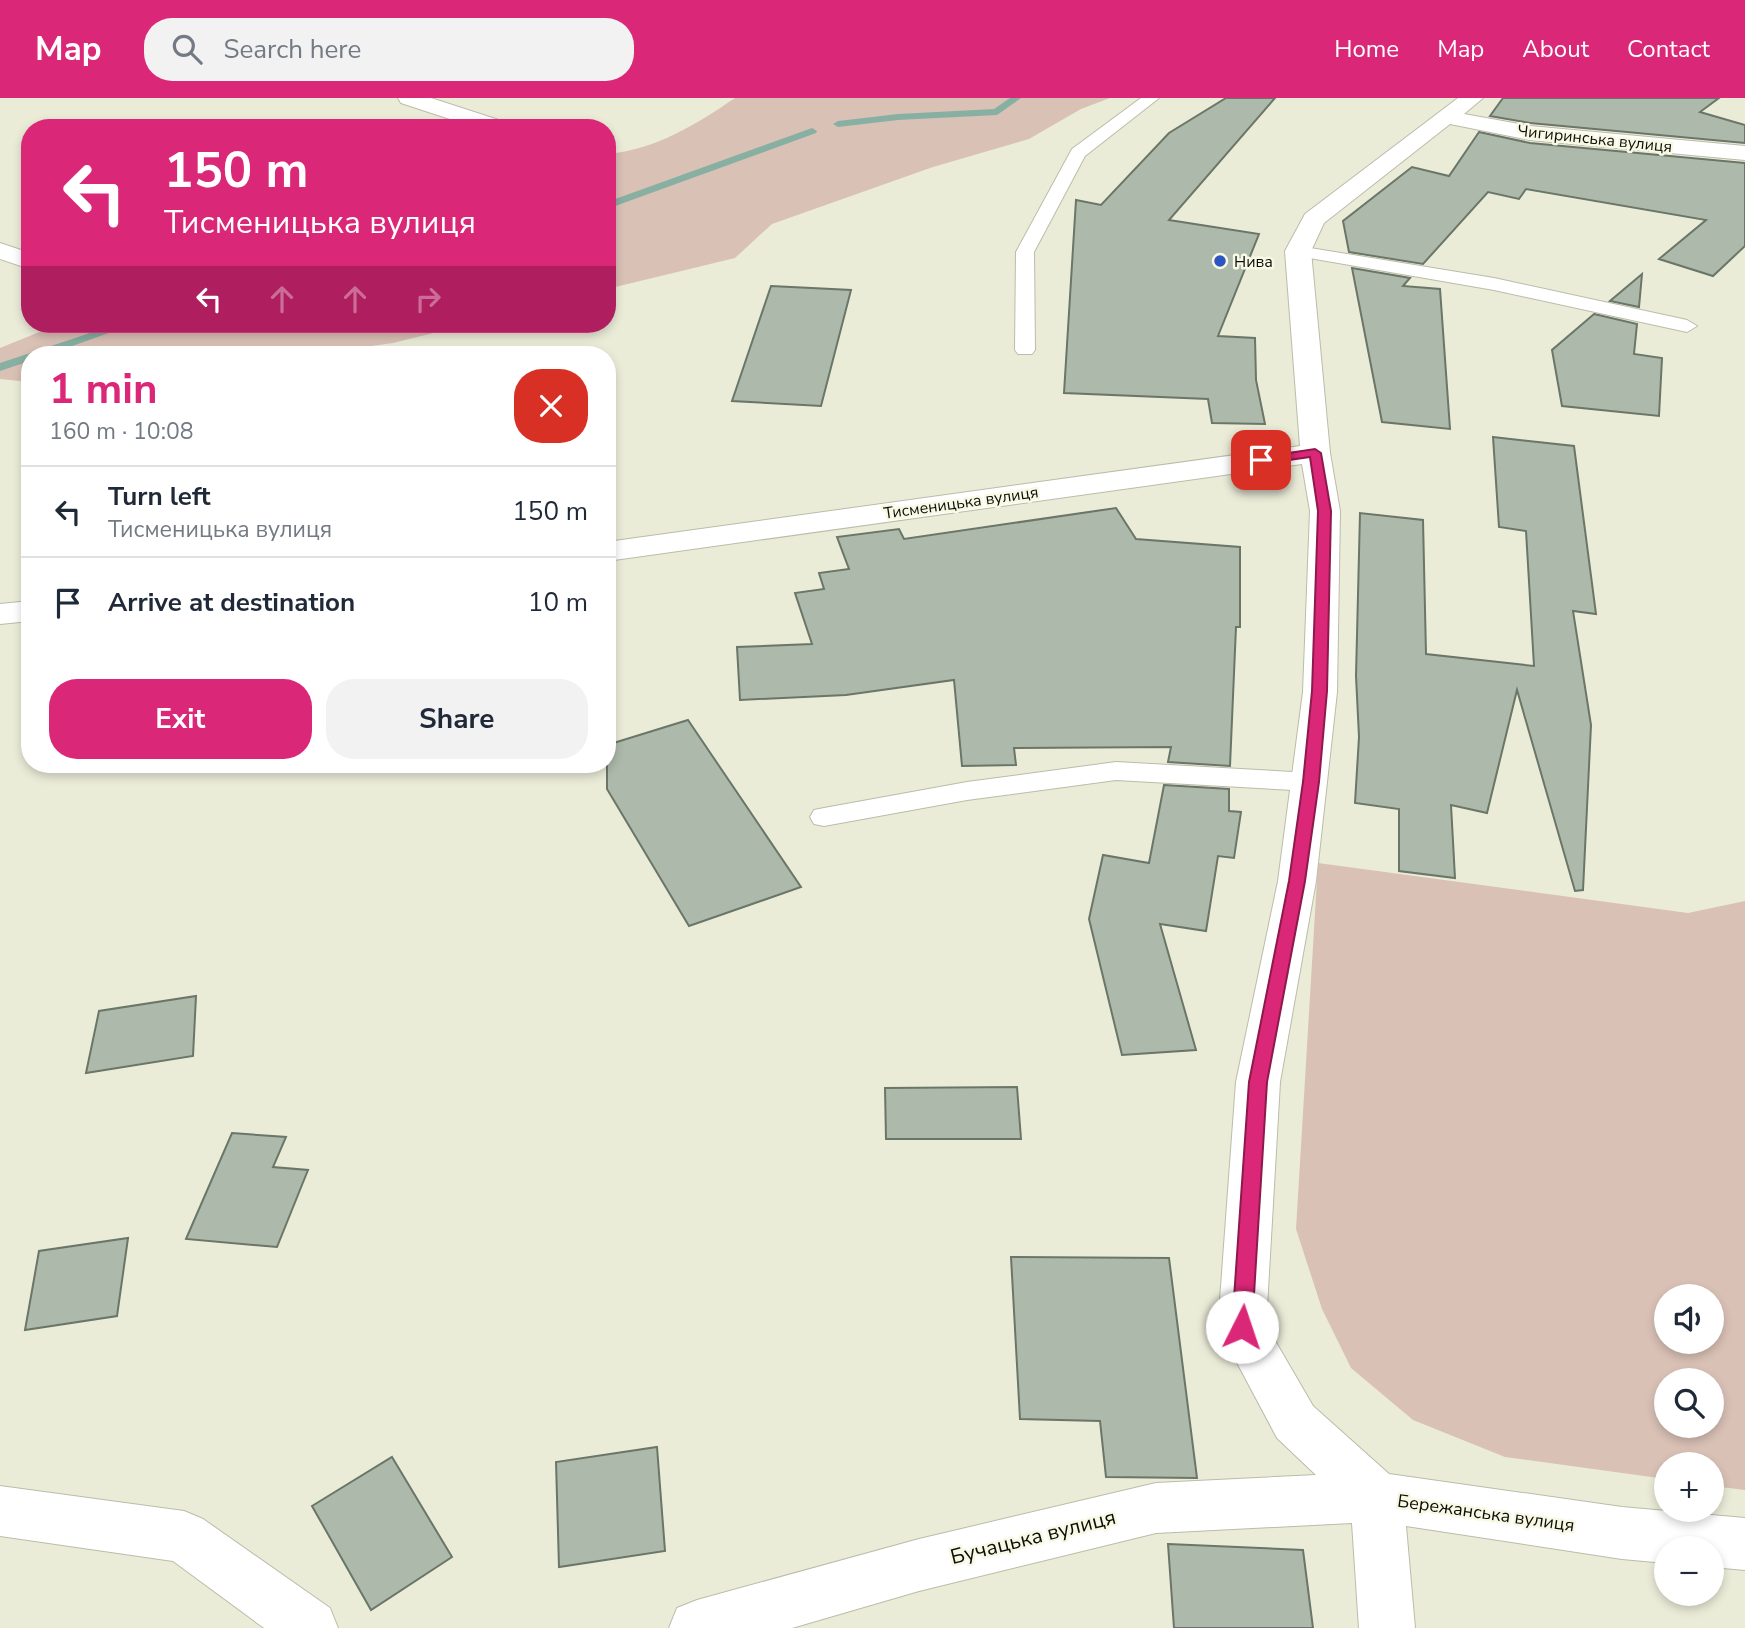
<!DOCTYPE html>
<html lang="en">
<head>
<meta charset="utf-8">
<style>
  :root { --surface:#fff; --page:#f2f2f3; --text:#1f2937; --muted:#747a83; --line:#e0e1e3; --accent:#db2777 }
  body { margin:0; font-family:"Nunito Sans",sans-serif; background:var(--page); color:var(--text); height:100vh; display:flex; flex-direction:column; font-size:26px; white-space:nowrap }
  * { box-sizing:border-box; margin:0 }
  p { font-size:23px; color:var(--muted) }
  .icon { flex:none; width:38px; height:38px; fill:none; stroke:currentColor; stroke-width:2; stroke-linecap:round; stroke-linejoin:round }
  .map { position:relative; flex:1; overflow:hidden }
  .panel { position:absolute; left:21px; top:248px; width:595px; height:427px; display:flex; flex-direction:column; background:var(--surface); border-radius:28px; box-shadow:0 4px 10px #0003 }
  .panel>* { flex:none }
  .banner { position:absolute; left:21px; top:21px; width:595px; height:214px; border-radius:28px; box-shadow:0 4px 10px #0003; background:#db2777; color:#fff; overflow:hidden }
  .controls { position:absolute; left:1654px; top:1186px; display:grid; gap:14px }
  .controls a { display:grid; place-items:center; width:70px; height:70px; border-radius:50%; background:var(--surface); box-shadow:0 4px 10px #0003; font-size:35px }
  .pin { position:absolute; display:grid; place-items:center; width:60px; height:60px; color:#fff; margin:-30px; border-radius:14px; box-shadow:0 4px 10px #0006 }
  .me { position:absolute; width:77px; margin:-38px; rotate:4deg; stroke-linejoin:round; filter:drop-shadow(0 0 5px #0008) }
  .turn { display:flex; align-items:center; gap:24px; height:147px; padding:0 28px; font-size:32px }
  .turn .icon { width:91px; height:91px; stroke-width:2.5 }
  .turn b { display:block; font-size:49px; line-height:60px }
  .lanes { display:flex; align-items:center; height:66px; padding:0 28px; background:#0003; justify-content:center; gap:35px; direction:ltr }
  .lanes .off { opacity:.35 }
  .round { display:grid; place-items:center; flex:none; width:74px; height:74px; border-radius:28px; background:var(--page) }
  .headline { display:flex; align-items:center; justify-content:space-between; height:119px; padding:0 28px }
  h1 { font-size:42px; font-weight:700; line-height:52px; color:var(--accent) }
  .action { display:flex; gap:14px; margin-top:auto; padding:14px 28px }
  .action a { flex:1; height:80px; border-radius:28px; background:var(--accent); color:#fff; font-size:28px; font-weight:700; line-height:80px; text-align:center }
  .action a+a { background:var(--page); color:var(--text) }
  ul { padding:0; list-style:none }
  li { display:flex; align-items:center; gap:21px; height:91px; padding:0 28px; border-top:2px solid var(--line) }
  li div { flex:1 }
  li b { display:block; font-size:26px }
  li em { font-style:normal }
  header { display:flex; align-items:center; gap:42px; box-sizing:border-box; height:98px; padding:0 35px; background:var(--accent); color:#fff }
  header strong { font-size:33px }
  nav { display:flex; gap:38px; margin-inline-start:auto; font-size:24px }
  .search { width:490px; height:63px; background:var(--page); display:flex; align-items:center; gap:18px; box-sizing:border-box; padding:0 24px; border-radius:28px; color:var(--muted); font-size:26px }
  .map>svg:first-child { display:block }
  .green { fill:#dac1b6; fill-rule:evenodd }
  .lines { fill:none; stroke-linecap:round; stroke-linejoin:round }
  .stream { fill:#88b0a2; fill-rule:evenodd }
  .building { fill:#adbaab; stroke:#6a7667; stroke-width:2 }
  .lane-casing { stroke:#bbbca9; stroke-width:2 }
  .street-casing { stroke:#bbbca9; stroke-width:2 }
  .lane { fill:#fff; fill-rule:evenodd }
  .street { fill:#fff; fill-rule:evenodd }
  .route { fill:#db2777; stroke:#8e194d; stroke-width:2 }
  .poi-dot { fill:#2d54c3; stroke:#f8f9e5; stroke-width:2.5 }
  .labels { text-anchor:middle; stroke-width:5; stroke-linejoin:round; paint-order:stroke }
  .far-street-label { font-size:16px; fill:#0e0e08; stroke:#f8f9e5 }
  .far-poi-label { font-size:16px; fill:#0e0e08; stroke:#f8f9e5; text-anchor:start }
  .street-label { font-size:18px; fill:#0e0e08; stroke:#f8f9e5 }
  .near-street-label { font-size:21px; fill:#0e0e08; stroke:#f8f9e5 }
</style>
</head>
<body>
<header>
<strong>Map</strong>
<div class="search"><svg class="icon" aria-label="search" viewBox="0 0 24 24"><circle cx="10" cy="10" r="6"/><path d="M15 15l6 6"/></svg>Search here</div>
<nav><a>Home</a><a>Map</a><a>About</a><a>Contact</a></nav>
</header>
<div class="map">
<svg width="1745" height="1530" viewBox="0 0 1745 1530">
  <rect width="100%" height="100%" fill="#ebecd8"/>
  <g class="green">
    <path d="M735,0H1110L1081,11L1029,41L933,69L772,126L735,160L607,191V56C655,52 697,26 735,0Z"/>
    <polygon points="59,226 470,226 393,245 307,257 30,257 30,284 0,281 0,250"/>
    <path d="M1318,765L1688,815L1745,803V1392L1712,1388V1367H1666V1381L1505,1359L1413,1322L1351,1270L1322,1211L1296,1131ZM1666,1199H1712V1244H1666ZM1666,1283H1712V1328H1666Z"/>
  </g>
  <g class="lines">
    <g class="stream">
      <polygon points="1010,0 1021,0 997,17 898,22 838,29 833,26 838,23 898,16 994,11"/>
      <polygon points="812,30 817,33 816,35 607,111 607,104"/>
      <polygon points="117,226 134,226 47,257 30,257 30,263 0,273 0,265"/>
    </g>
  </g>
  <g class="building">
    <polygon points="1226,0 1275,0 1169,122 1259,136 1218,238 1255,240 1256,282 1265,326 1212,325 1208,301 1064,295 1076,102 1101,107 1169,35"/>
    <polygon points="1503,0 1719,0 1700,14 1745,27 1745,45 1530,25 1490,18"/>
    <polygon points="1479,34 1530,45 1745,65 1745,148 1713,178 1659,161 1706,122 1526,91 1519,101 1488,94 1423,166 1349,154 1343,123 1412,69 1449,78"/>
    <polygon points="1352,170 1410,180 1403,188 1440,191 1450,331 1382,324"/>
    <polygon points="1642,176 1639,209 1610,203"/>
    <polygon points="771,188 851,192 821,308 732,303"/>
    <polygon points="1594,216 1637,226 1634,256 1662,260 1659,318 1562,308 1552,252"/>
    <polygon points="1493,339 1574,348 1596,516 1573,513 1591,627 1583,792 1575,793 1517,592 1487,715 1451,707 1455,780 1399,773 1399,711 1355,705 1359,639 1356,578 1360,415 1423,422 1426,556 1534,568 1526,433 1499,429"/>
    <polygon points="1116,410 1136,441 1240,449 1240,529 1236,529 1230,668 1168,664 1171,649 1014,650 1016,667 962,668 954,582 846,597 740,602 737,549 812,546 795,495 824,491 819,475 849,471 837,439 899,431 904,441"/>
    <polygon points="688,622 801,789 689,828 607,691 607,647"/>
    <polygon points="1164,687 1229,691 1229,713 1241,714 1234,760 1218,758 1206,833 1160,826 1196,952 1122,957 1089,821 1103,757 1149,765"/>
    <polygon points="196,898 193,958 86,975 99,913"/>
    <polygon points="1017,989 1021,1041 886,1041 885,990"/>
    <polygon points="232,1035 286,1039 273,1069 308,1072 277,1149 186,1141"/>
    <polygon points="128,1140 117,1218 25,1232 39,1153"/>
    <polygon points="1011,1159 1169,1160 1197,1380 1106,1379 1100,1323 1020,1321"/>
    <polygon points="657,1349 665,1453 559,1469 556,1364"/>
    <polygon points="392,1359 452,1459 371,1512 312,1408"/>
    <polygon points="1168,1446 1303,1452 1313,1530 1174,1530"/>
  </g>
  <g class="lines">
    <g class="lane-casing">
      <g id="lane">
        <polygon points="1141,0 1159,0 1085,58 1034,154 1035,252 1032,256 1018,256 1015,252 1016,154 1072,51"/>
        <polygon points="1298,148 1494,180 1687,222 1697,228 1687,234 1494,192 1292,157 1289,153"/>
        <polygon points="1116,664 1311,675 1320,678 1324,684 1320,690 1311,693 1116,682 967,702 824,728 814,726 810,719 814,712 824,710 967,684"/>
      </g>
    </g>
    <g class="street-casing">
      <g id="street">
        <polygon points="398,0 431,0 508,25 511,30 477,30 401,5"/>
        <polygon points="1458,0 1483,0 1464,16 1530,28 1745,48 1745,62 1530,42 1450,26 1324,125 1311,153 1330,355 1340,413 1337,594 1316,783 1280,984 1266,1227 1313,1308 1389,1376 1622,1409 1745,1420 1745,1472 1712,1469 1712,1451 1666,1451 1666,1465 1622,1461 1406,1428 1415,1530 1359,1530 1352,1425 1156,1435 919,1493 792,1530 669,1530 677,1510 697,1502 919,1441 1156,1385 1316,1377 1277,1340 1218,1229 1236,984 1278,783 1303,594 1310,413 1302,366 607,463 607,444 1300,348 1285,153 1305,116"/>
        <polygon points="0,145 30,155 30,171 0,161"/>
        <polygon points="30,503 30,523 0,526 0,506"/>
        <polygon points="0,1388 184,1413 203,1421 330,1510 338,1530 264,1530 173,1463 0,1438"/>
      </g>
    </g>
    <use href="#lane" class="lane"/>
    <use href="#street" class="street"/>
  </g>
  <polygon class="route" points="1315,351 1321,355 1331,413 1327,593 1319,684 1305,783 1267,984 1252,1229 1249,1235 1242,1238 1235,1235 1232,1229 1249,984 1289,783 1303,684 1312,593 1318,413 1310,359 1261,366 1255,362 1261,359"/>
  <circle class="poi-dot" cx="1220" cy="163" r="7"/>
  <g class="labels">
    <g class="far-street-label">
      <text transform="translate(1595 40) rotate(6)" y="6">Чигиринська вулиця</text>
      <text transform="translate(961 404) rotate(-8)" y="6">Тисменицька вулиця</text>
    </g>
    <g class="far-poi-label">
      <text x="1234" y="169">Нива</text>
    </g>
    <g class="street-label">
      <text transform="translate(1486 1415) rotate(8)" y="6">Бережанська вулиця</text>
    </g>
    <g class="near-street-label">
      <text transform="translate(1033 1439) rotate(-14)" y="7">Бучацька вулиця</text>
    </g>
  </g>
</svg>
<div class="controls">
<a><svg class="icon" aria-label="sound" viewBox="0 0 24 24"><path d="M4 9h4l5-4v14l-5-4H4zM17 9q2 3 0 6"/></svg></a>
<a><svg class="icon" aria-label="search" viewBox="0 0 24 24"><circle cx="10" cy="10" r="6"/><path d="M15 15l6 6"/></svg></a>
<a>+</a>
<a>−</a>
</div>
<div class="pin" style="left:1261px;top:362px;background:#d93025"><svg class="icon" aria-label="arrive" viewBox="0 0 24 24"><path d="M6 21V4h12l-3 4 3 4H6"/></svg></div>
<svg class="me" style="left:1242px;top:1229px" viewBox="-20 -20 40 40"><circle r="19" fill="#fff"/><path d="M0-13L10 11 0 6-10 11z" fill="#db2777"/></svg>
<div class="banner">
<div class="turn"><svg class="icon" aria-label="left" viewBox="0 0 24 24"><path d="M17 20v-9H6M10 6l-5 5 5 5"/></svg><div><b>150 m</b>Тисменицька вулиця</div></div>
<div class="lanes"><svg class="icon" aria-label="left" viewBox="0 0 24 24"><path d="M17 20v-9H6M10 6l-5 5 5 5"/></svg><svg class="icon off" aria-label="ahead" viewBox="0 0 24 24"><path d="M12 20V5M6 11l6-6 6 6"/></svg><svg class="icon off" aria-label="ahead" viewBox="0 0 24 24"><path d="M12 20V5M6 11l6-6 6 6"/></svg><svg class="icon off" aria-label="right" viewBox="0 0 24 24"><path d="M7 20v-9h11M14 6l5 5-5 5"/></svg></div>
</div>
<section class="panel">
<div class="headline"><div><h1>1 min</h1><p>160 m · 10:08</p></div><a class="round" style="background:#d93025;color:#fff"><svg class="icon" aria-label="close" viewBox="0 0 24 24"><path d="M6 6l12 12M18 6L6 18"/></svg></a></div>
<ul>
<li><svg class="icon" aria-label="left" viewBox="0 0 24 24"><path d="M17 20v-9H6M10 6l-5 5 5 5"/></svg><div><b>Turn left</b><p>Тисменицька вулиця</p></div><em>150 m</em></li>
<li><svg class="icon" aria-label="arrive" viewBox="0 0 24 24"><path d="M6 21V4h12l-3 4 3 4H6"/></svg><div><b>Arrive at destination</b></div><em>10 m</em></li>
</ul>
<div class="action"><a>Exit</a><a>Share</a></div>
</section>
</div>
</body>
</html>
